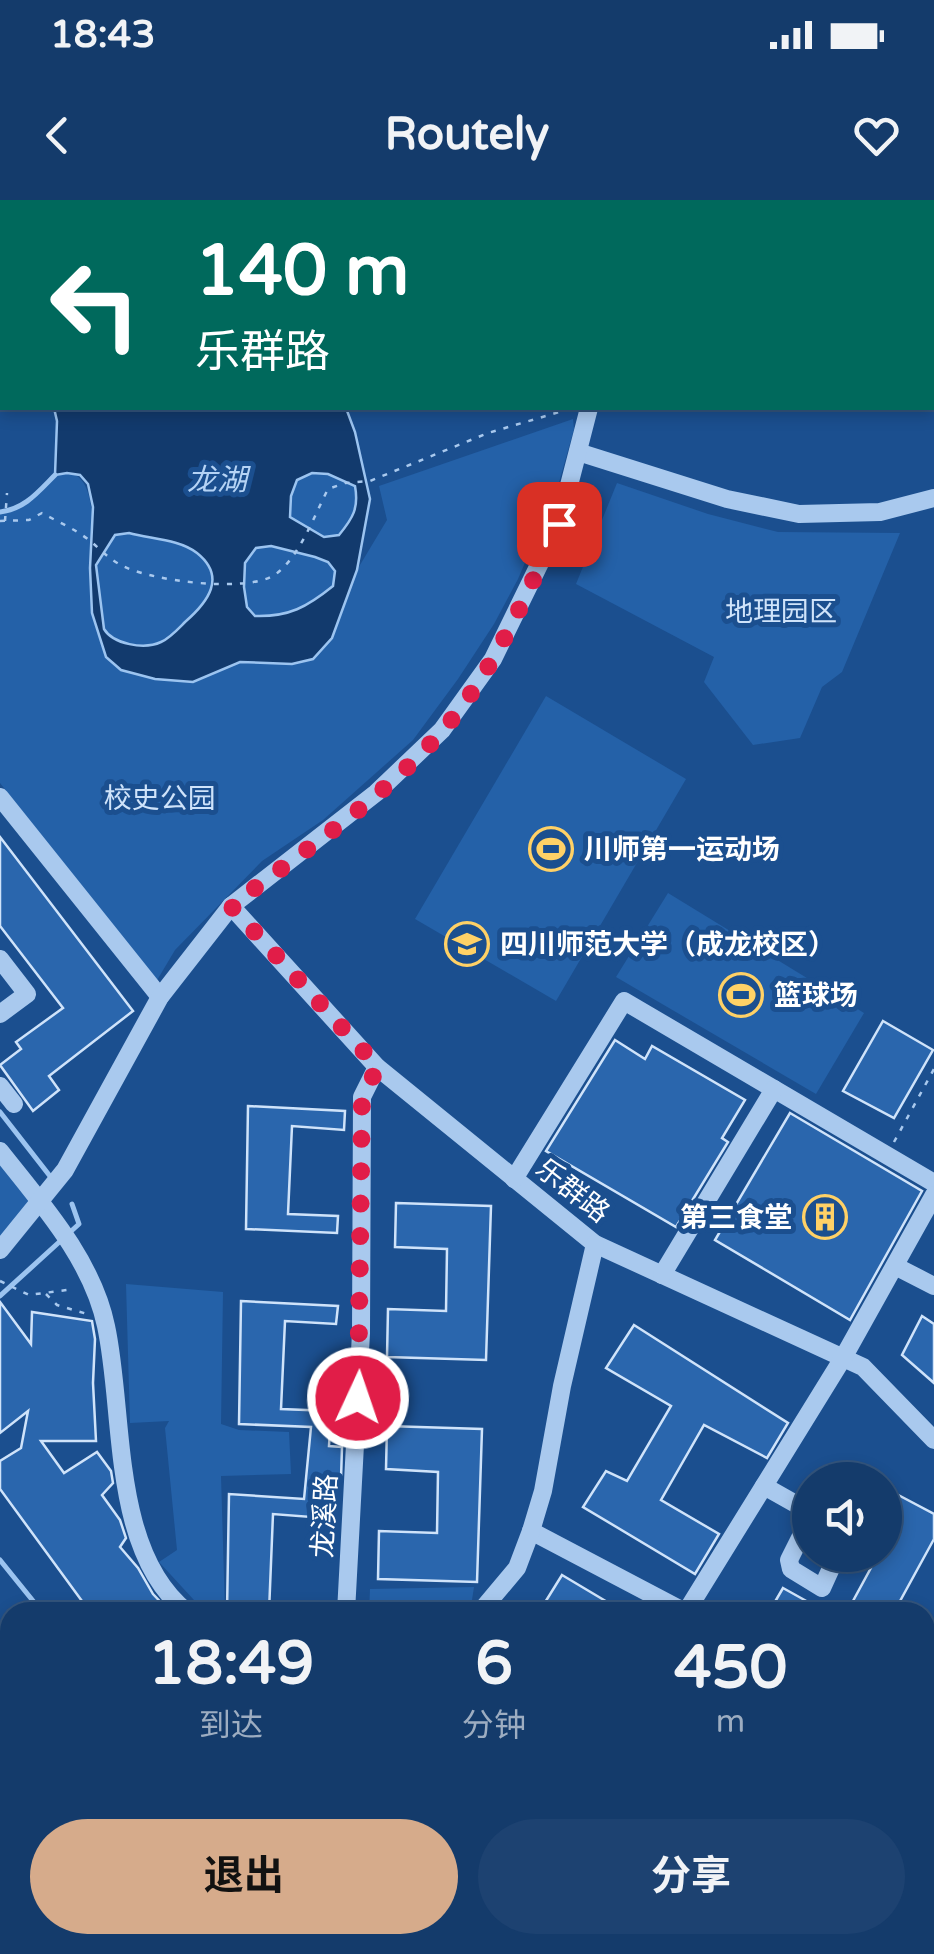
<!DOCTYPE html>
<html lang="zh">
<head>
<meta charset="utf-8">
<style>
  :root { --surface:#143b6b; --page:#1d4271; --text:#f1f3f6; --muted:#9dadc1; --line:#33557e; --accent:#d6ab8b }
  body { margin:0; font-family:"Varela Round","Noto Sans SC",sans-serif; background:var(--page); color:var(--text); height:100vh; display:flex; flex-direction:column; font-size:38px; white-space:nowrap }
  * { box-sizing:border-box; margin:0 }
  p { font-size:32px; color:var(--muted) }
  .icon { flex:none; width:55px; height:55px; fill:none; stroke:currentColor; stroke-width:2; stroke-linecap:round; stroke-linejoin:round }
  .map { position:relative; flex:1; overflow:hidden }
  .panel { position:absolute; left:0px; top:1402px; width:935px; height:352px; display:flex; flex-direction:column; background:var(--surface); border-radius:30px 30px 0 0; box-shadow:0 5px 15px #0003,0 0 0 2px var(--line) }
  .panel>* { flex:none }
  .hud { position:absolute; left:0px; top:0px; width:935px; height:210px; box-shadow:0 5px 15px #0003,0 0 0 2px var(--line); background:#00695c; color:#fff; overflow:hidden }
  .buttons { position:absolute; left:792px; top:1262px; display:grid; gap:20px }
  .buttons a { display:grid; place-items:center; width:110px; height:110px; border-radius:50%; background:var(--surface); box-shadow:0 5px 15px #0003,0 0 0 2px var(--line); font-size:50px }
  .pin { position:absolute; display:grid; place-items:center; width:85px; height:85px; color:#fff; margin:-42px; border-radius:20px; box-shadow:0 5px 15px #0006 }
  .me { position:absolute; width:110px; margin:-55px; rotate:3deg; stroke-linejoin:round; filter:drop-shadow(0 0 8px #0008) }
  .turn { display:flex; align-items:center; gap:35px; height:210px; padding:0 30px; font-size:45px }
  .turn .icon { width:130px; height:130px; stroke-width:2.5 }
  .turn b { display:block; font-size:70px; line-height:85px }
  .eta { display:flex; justify-content:space-evenly; align-items:center; height:170px; text-align:center }
  .eta b { font-size:60px; font-weight:700; line-height:70px }
  .action { display:flex; gap:20px; margin-top:auto; padding:20px 30px }
  .action a { flex:1; height:115px; border-radius:60px; background:var(--accent); color:#111; font-size:40px; font-weight:700; line-height:115px; text-align:center }
  .action a+a { background:var(--page); color:var(--text) }
  .status { display:flex; justify-content:space-between; align-items:center; height:70px; padding:0 50px; background:var(--surface); direction:ltr }
  .status svg { height:28px; fill:currentColor }
  header { display:flex; justify-content:space-between; align-items:center; height:130px; padding:0 30px; background:var(--surface); font-size:45px; font-weight:700 }
  .map>svg:first-child { display:block }
  .green { fill:#2461a8 }
  .water { fill:#123a6d; stroke:#9cc4f0; stroke-width:2.5; fill-rule:evenodd }
  .lines { fill:none; stroke-linecap:round; stroke-linejoin:round }
  .stream { stroke:#9cc4f0; stroke-width:5 }
  .building { fill:#2a66ad; stroke:#cfe3fa; stroke-width:2.5 }
  .path { stroke:#a9c9ee; stroke-width:2.5; stroke-dasharray:5 8; stroke-linecap:butt }
  .minor { stroke:#a9c9ee; stroke-width:18 }
  .highway { stroke:#fff; stroke-width:30 }
  .route { stroke:#e11d48; stroke-width:18; stroke-dasharray:0 32.4 }
  .labels { text-anchor:middle; stroke-width:10; stroke-linejoin:round; paint-order:stroke }
  .park-label { font-size:28px; fill:#cfe3fa; stroke:#1b4f8f }
  .poi-label { font-size:28px; font-weight:bold; fill:#fff; stroke:#1b4f8f; text-anchor:start }
  .street-label { font-size:28px; fill:#fff; stroke:#1b4f8f }
  .water-label { font-size:30px; font-style:italic; fill:#b5d3f5; stroke:#1b4f8f }
</style>
</head>
<body>
<div class="status"><b>18:43</b><svg viewBox="0 0 49 12"><path d="M0 12V9h3v3zM5 12V6h3v6zM10 12V3h3v9zM15 12V0h3v12zM26 1h20v11H26zM47 4h2v5h-2z"/></svg></div>
<header><svg class="icon" aria-label="back" viewBox="0 0 24 24"><path d="M15 5l-7 7 7 7"/></svg>Routely<svg class="icon" aria-label="heart" viewBox="0 0 24 24"><path d="M12 20l-8-8c-3-5 5-10 8-4 3-6 11-1 8 4z"/></svg></header>
<div class="map">
<svg width="934" height="1754" viewBox="0 0 934 1754">
  <rect width="100%" height="100%" fill="#1b4f8f"/>
  <g class="green">
    <path d="M573,219L574,229L558,286L518,379L494,424L458,479L413,540L323,620L262,661L175,750L156,782L0,583V314C28,311 42,275 64,273C109,269 87,383 92,412C95,427 101,443 106,457L193,482L240,462L292,464L332,438L357,370L387,320L379,286Z"/>
    <path d="M313,273L328,274L355,286C359,308 353,318 339,335L324,337L290,317L291,296L297,280Z"/>
    <polygon points="617,283 708,314 778,332 900,333 842,472 822,487 800,538 753,545 704,482 714,457 576,384"/>
    <path d="M129,333C150,339 179,339 197,353C227,377 209,402 185,422C178,429 170,438 161,442C144,450 114,444 104,429L96,365L115,335Z"/>
    <path d="M271,346L303,352L328,362L335,370L333,386C307,407 290,416 255,416L247,407L244,387L245,363L256,348Z"/>
    <polygon points="546,496 686,579 556,801 415,719"/>
    <polygon points="668,693 864,813 816,894 616,777"/>
    <polygon points="0,950 40,1002 0,1050"/>
    <polygon points="126,1084 223,1092 221,1224 239,1230 289,1232 291,1274 221,1276 225,1412 205,1412 159,1362 177,1350 165,1228 169,1221 130,1223"/>
    <polygon points="474,1387 472,1400 457,1412 369,1412 370,1389"/>
  </g>
  <path class="water" d="M54,208H346L355,232L370,299L357,370L332,438L313,459L292,464L240,462L193,482L155,479L121,470L106,457L92,413L90,368L93,307L88,284L80,275L67,273L55,275L57,221ZM312,273L328,274L355,286C359,308 353,318 339,335L324,337L290,317L291,296L297,280ZM129,333C150,339 179,339 197,353C227,377 208,402 185,422C178,429 170,438 161,442C144,450 113,444 104,429L96,365L115,335ZM271,346L315,357L328,362L335,371L333,386C307,407 289,417 255,416L247,407L244,387L245,363L256,348Z"/>
  <g class="lines">
    <g class="stream">
      <path d="M0,312C25,309 38,292 55,275"/>
      <polyline points="0,912 53,980"/>
      <polyline points="0,1096 79,1024 72,1004"/>
      <polyline points="0,1360 42,1412"/>
      <polyline points="207,1745 214,1754"/>
    </g>
  </g>
  <g class="building">
    <polygon points="0,637 133,811 49,876 59,890 33,911 0,865 21,849 16,842 63,808 0,726"/>
    <polygon points="883,821 933,850 894,918 843,891"/>
    <polygon points="615,840 645,859 652,846 745,900 722,938 728,942 676,1027 546,951"/>
    <polygon points="248,906 345,911 344,930 292,926 288,1014 338,1016 337,1033 246,1029"/>
    <polygon points="790,913 922,991 850,1120 715,1040"/>
    <polygon points="396,1003 491,1006 486,1160 387,1157 388,1109 446,1111 447,1049 395,1047"/>
    <polygon points="241,1101 338,1106 336,1124 285,1121 281,1209 331,1211 329,1246 342,1247 341,1279 328,1279 324,1318 273,1314 269,1412 227,1412 229,1294 304,1299 311,1227 239,1224"/>
    <polygon points="0,1102 31,1144 32,1112 92,1121 95,1139 93,1183 96,1241 41,1241 64,1273 97,1252 111,1271 113,1283 102,1295 120,1320 126,1338 120,1347 138,1368 153,1394 170,1412 90,1412 0,1289 0,1261 21,1248 28,1211 0,1233"/>
    <polygon points="922,1116 934,1124 934,1183 902,1155"/>
    <polygon points="634,1125 788,1223 767,1258 704,1225 661,1300 719,1334 695,1374 583,1307 606,1271 627,1281 671,1206 606,1168"/>
    <polygon points="387,1226 482,1229 477,1382 378,1379 379,1331 437,1333 438,1272 386,1269"/>
    <polygon points="885,1288 934,1314 934,1339 894,1412 847,1412 878,1355 885,1355"/>
    <polygon points="562,1375 624,1412 539,1412"/>
    <polygon points="783,1388 826,1412 769,1412"/>
  </g>
  <g class="lines">
    <g class="path">
      <path d="M0,321L29,320L42,313C58,322 75,329 89,340C99,348 108,358 119,364C147,381 249,394 276,374C300,356 314,316 328,289L345,283L370,281L488,233L573,208"/>
      <polyline points="5,321 7,293"/>
      <polyline points="894,942 934,869"/>
      <polyline points="0,1081 29,1095 74,1089"/>
      <polyline points="46,1094 57,1105 87,1114"/>
    </g>
    <g class="minor">
      <polyline points="277,0 279,2"/>
      <polyline points="593,0 594,2"/>
      <polyline points="518,2 518,0"/>
      <polyline points="829,2 831,0"/>
      <polyline points="578,252 727,299 799,314 880,312 934,298"/>
      <polyline points="0,597 160,797"/>
      <polyline points="231,706 377,867 595,1044 863,1167 934,1240"/>
      <polyline points="0,759 27,794 0,814"/>
      <polyline points="0,886 14,904"/>
      <path d="M0,951C41,1003 92,1059 106,1126C125,1213 110,1351 187,1412"/>
      <polyline points="514,979 624,801 934,983"/>
      <polyline points="0,1050 65,970 160,797 231,706 376,593 442,530 493,459 559,324 589,208"/>
      <polyline points="895,1066 934,1086"/>
      <polyline points="662,1075 774,889"/>
      <polyline points="764,1286 810,1312"/>
      <polyline points="810,1318 789,1360 791,1369 822,1388 837,1355"/>
      <polyline points="531,1331 685,1412"/>
      <polyline points="346,1412 361,1133 362,897 377,867"/>
      <polyline points="480,1412 517,1368 531,1331 543,1291 562,1186 595,1044"/>
      <polyline points="686,1412 843,1158 934,995"/>
      <polyline points="0,1532 10,1545"/>
      <polyline points="0,1702 10,1715"/>
      <polyline points="33,1745 40,1754"/>
      <polyline points="166,1745 173,1754"/>
    </g>
    <g class="highway">
      <polyline points="0,1594 10,1607"/>
      <polyline points="925,1639 934,1630"/>
      <polyline points="0,1646 10,1659"/>
      <polyline points="925,1702 934,1693"/>
      <polyline points="76,1745 83,1754"/>
      <polyline points="118,1745 125,1754"/>
      <polyline points="801,1754 811,1745"/>
      <polyline points="868,1754 878,1745"/>
    </g>
  </g>
  <g class="lines">
    <path class="route" d="M358,1198L362,897L378,867L231,706C302,652 383,599 443,530C495,470 526,395 559,324"/>
  </g>
  <defs>
    <g id="stadium-ring" transform="scale(2.25)"><circle r="9.5" fill="#1b4f8f" stroke="#ffd166" stroke-width="1.5"/><path d="M0-5a6.5 5 0 1 0 0 10a6.5 5 0 1 0 0-10ZM-3.5-1.8h7v3.6h-7Z" fill="#ffd166"/></g>
    <g id="university-ring" transform="scale(2.25)"><circle r="9.5" fill="#1b4f8f" stroke="#ffd166" stroke-width="1.5"/><path d="M0-5L7-2L0 1L-7-2ZM-4 1L0 2.5L4 1V4Q0 6-4 4Z" fill="#ffd166"/></g>
    <g id="building-ring" transform="scale(2.25)"><circle r="9.5" fill="#1b4f8f" stroke="#ffd166" stroke-width="1.5"/><path d="M-4-6H4V6H1V3H-1V6H-4ZM-2.5-4.3h1.7v1.8h-1.7ZM.8-4.3h1.7v1.8H.8ZM-2.5-1h1.7V.8h-1.7ZM.8-1h1.7V.8H.8Z" fill="#ffd166"/></g>
  </defs>
  <g fill-rule="evenodd">
    <use href="#stadium-ring" x="551" y="649"/>
    <use href="#university-ring" x="467" y="744"/>
    <use href="#stadium-ring" x="741" y="795"/>
    <use href="#building-ring" x="825" y="1017"/>
  </g>
  <g class="labels">
    <g class="park-label">
      <text x="781" y="421">地理园区</text>
      <text x="160" y="608">校史公园</text>
    </g>
    <g class="poi-label">
      <text x="584" y="659">川师第一运动场</text>
      <text x="500" y="754">四川师范大学（成龙校区）</text>
      <text x="774" y="805">篮球场</text>
      <text x="792" y="1027" text-anchor="end">第三食堂</text>
    </g>
    <g class="street-label">
      <text transform="translate(573 990) rotate(38)" y="10">乐群路</text>
      <text transform="translate(324 1316) rotate(-87)" y="10">龙溪路</text>
    </g>
    <g class="water-label">
      <text x="217" y="290">龙湖</text>
    </g>
  </g>
</svg>
<div class="buttons">
<a><svg class="icon" aria-label="sound" viewBox="0 0 24 24"><path d="M4 9h4l5-4v14l-5-4H4zM17 9q2 3 0 6"/></svg></a>
</div>
<div class="pin" style="left:559px;top:324px;background:#d93025"><svg class="icon" aria-label="arrive" viewBox="0 0 24 24"><path d="M6 21V4h12l-3 4 3 4H6"/></svg></div>
<svg class="me" style="left:358px;top:1198px" viewBox="-20 -20 40 40"><circle r="17" fill="#e11d48" stroke="#fff" stroke-width="3"/><path d="M0-11L8 9 0 5-8 9z" fill="#fff"/></svg>
<div class="hud">
<div class="turn"><svg class="icon" aria-label="left" viewBox="0 0 24 24"><path d="M17 20v-9H6M10 6l-5 5 5 5"/></svg><div><b>140 m</b>乐群路</div></div>
</div>
<section class="panel">
<div class="eta">
<div><b>18:49</b><p>到达</p></div>
<div><b>6</b><p>分钟</p></div>
<div><b>450</b><p>m</p></div>
</div>
<div class="action"><a>退出</a><a>分享</a></div>
</section>
</div>
</body>
</html>
